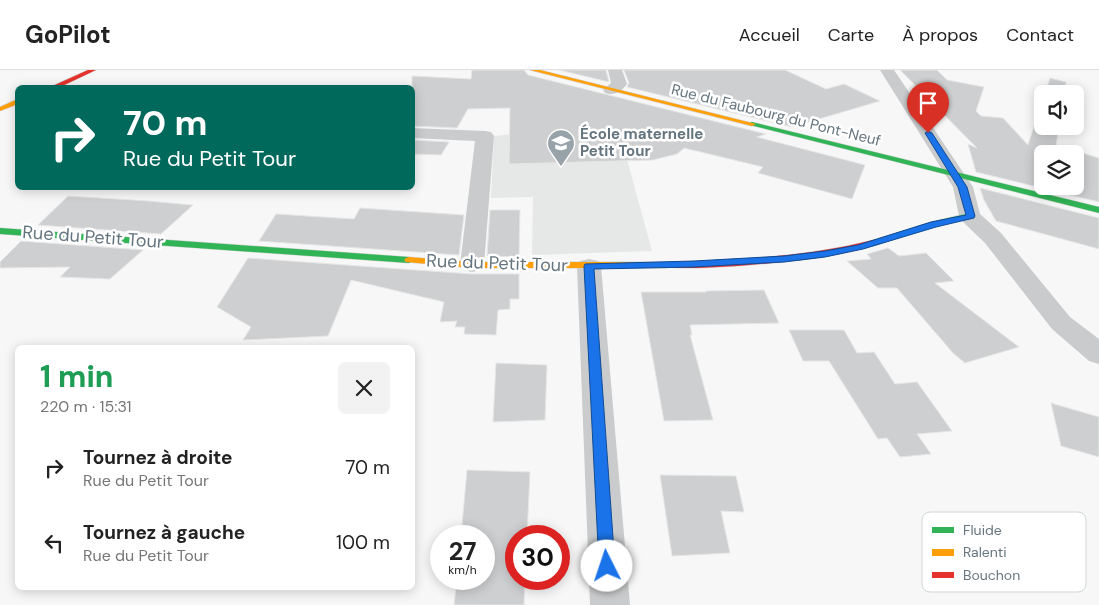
<!DOCTYPE html>
<html lang="fr">
<head>
<meta charset="utf-8">
<style>
  :root { --surface:#fff; --page:#f2f2f2; --text:#222; --muted:#767676; --line:#e0e0e0 }
  body { margin:0; font-family:"DM Sans",sans-serif; background:var(--page); color:var(--text); height:100vh; display:flex; flex-direction:column; font-size:19px; white-space:nowrap }
  * { box-sizing:border-box; margin:0 }
  p { font-size:16px; color:var(--muted) }
  .icon { flex:none; width:28px; height:28px; fill:none; stroke:currentColor; stroke-width:2; stroke-linecap:round; stroke-linejoin:round }
  .map { position:relative; flex:1; overflow:hidden }
  .side { position:absolute; left:15px; top:275px; width:400px; height:245px; display:flex; flex-direction:column; background:var(--surface); border-radius:8px; box-shadow:0 2px 12px #0003 }
  .side>* { flex:none }
  .banner { position:absolute; left:15px; top:15px; width:400px; height:105px; border-radius:8px; box-shadow:0 2px 12px #0003; background:#00695c; color:#fff; overflow:hidden }
  .controls { position:absolute; left:1034px; top:15px; display:grid; gap:10px }
  .controls a { display:grid; place-items:center; width:50px; height:50px; border-radius:8px; background:var(--surface); box-shadow:0 2px 12px #0003; font-size:25px }
  .speed { position:absolute; left:430px; top:455px; display:flex; gap:10px; font-size:25px; font-weight:700; text-align:center }
  .speed>* { display:grid; place-content:center; width:65px; height:65px; border-radius:50%; background:var(--surface); box-shadow:0 2px 12px #0003; line-height:1 }
  .speed small { font-size:12px; font-weight:400 }
  .speed .limit { border:8px solid #d22; background:#fff; color:#111 }
  .pin { position:absolute; display:grid; place-items:center; width:42px; height:42px; color:#fff; margin:-51px -21px; border-radius:50% 50% 50% 0; rotate:-45deg; box-shadow:0 0 5px #0007 }
  .pin .icon { rotate:45deg }
  .me { position:absolute; width:55px; margin:-28px; rotate:356deg; stroke-linejoin:round; filter:drop-shadow(0 0 4px #0008) }
  .turn { display:flex; align-items:center; gap:18px; height:105px; padding:0 25px; font-size:22px }
  .turn .icon { width:65px; height:65px; stroke-width:2.5 }
  .turn b { display:block; font-size:35px; line-height:42px }
  .round { display:grid; place-items:center; flex:none; width:52px; height:52px; border-radius:8px; background:var(--page) }
  .overview { display:flex; align-items:center; justify-content:space-between; height:85px; padding:0 25px }
  h1 { font-size:30px; font-weight:800; line-height:38px; color:#1e9e55 }
  ul { padding:0; list-style:none }
  li { display:flex; align-items:center; gap:15px; height:75px; padding:0 25px }
  li div { flex:1 }
  li b { display:block; font-size:19px }
  li em { font-style:normal }
  header { display:flex; align-items:center; gap:30px; box-sizing:border-box; height:70px; padding:0 25px; background:var(--surface); border-bottom:1px solid var(--line) }
  header strong { font-size:24px }
  nav { display:flex; gap:28px; margin-inline-start:auto; font-size:18px }
  .map>svg:first-child { display:block }
  .built { fill:#e6e7e7 }
  .building { fill:#cecfd0; stroke:#e6e6e6; fill-rule:evenodd }
  .lines { fill:none; stroke-linecap:round; stroke-linejoin:round }
  .fast-casing { stroke:#d3d4d5; stroke-width:1 }
  .slow-casing { stroke:#d3d4d5; stroke-width:1 }
  .jam-casing { stroke:#d3d4d5; stroke-width:1 }
  .street { fill:#cacbcc; fill-rule:evenodd }
  .fast { fill:#30b455; fill-rule:evenodd }
  .slow { fill:#ff9f0a; fill-rule:evenodd }
  .jam { fill:#e5322d; fill-rule:evenodd }
  .route { fill:#1a73e8; stroke:#114b97 }
  .labels { text-anchor:middle; stroke-width:5; stroke-linejoin:round; paint-order:stroke }
  .far-street-label { font-size:15px; fill:#65757f; stroke:#fff }
  .far-poi-label { font-size:15px; font-weight:bold; fill:#65757f; stroke:#fff; text-anchor:start }
  .street-label { font-size:18px; fill:#65757f; stroke:#fff }
  .key { fill:#fff; stroke:#d1d6d9; stroke-width:1 }
  .key-label { font-size:14px; fill:#65757f }
</style>
</head>
<body>
<header>
<strong>GoPilot</strong>
<nav><a>Accueil</a><a>Carte</a><a>À propos</a><a>Contact</a></nav>
</header>
<div class="map">
<svg width="1099" height="535" viewBox="0 0 1099 535">
  <rect width="100%" height="100%" fill="#f7f7f7"/>
  <polygon class="built" points="547,60 619,60 652,181 532,185 533,127 491,128 494,66"/>
  <g class="building">
    <polygon points="472,0 524,0 528,5 766,64 757,67 865,95 852,129 758,103 763,97 684,78 677,84 653,90 509,94 510,38 468,39 457,58 412,56 412,6 471,9"/>
    <polygon points="559,0 606,0 609,12"/>
    <polygon points="624,0 785,0 826,19 844,14 880,31 792,57 627,17 629,13"/>
    <path d="M900,0H937L947,10L984,17L976,41L981,46L1003,48L1028,75L1042,31V56H1059L1056,75L1099,88V132L976,102L968,74L977,78ZM1042,84H1075V116H1042Z"/>
    <polygon points="1050,8 1066,12 1064,24 1045,24"/>
    <polygon points="412,70 449,72 441,85 412,84"/>
    <polygon points="980,118 1099,148 1099,179 996,151 984,130"/>
    <polygon points="68,126 148,131 193,135 161,164 38,155"/>
    <polygon points="360,138 464,145 459,185 259,171 276,144 354,149"/>
    <polygon points="490,140 520,140 519,187 487,186"/>
    <polygon points="21,171 143,180 110,209 60,207 70,197 0,198 0,192"/>
    <polygon points="888,178 899,186 926,183 954,211 935,213 1019,277 965,293 953,283 897,218 878,218 847,191 871,189 867,184"/>
    <polygon points="248,188 472,204 519,204 519,229 510,229 510,239 498,240 496,265 464,264 465,257 455,257 457,251 440,252 444,232 351,210 328,266 243,270 251,257 217,237"/>
    <polygon points="764,220 779,253 690,255 692,265 690,265 713,350 664,351 641,222 706,222 706,221"/>
    <polygon points="789,260 844,260 857,283 874,282 895,314 917,312 952,361 917,364 931,384 900,387 887,368 878,369 829,291 803,291"/>
    <polygon points="496,293 547,295 545,350 493,352"/>
    <polygon points="1051,333 1099,347 1099,387 1061,376"/>
    <polygon points="467,400 530,402 527,466 516,466 516,509 525,509 524,535 454,535 457,509 484,509 484,466 461,466"/>
    <polygon points="660,405 736,406 744,442 721,441 730,483 672,486"/>
  </g>
  <g class="lines">
    <g class="fast-casing">
      <g id="fast">
        <polygon points="752,52 1099,137 1099,143 750,55 748,54"/>
        <polygon points="970,143 974,146 973,148 936,156 873,176 868,173 870,171 931,152"/>
        <polygon points="0,158 409,187 414,190 409,193 0,164"/>
      </g>
    </g>
    <g class="slow-casing">
      <g id="slow">
        <polygon points="530,0 540,0 756,54 752,56"/>
        <polygon points="18,29 18,34 0,41 0,37"/>
        <polygon points="409,187 472,192 667,192 672,195 667,198 472,198 406,192 404,190 406,188"/>
      </g>
    </g>
    <g class="jam-casing">
      <g id="jam">
        <polygon points="88,0 96,0 58,18 48,18"/>
        <path d="M873,170L876,171V175C859,180 841,184 823,187C803,191 672,204 662,195L667,192C737,190 805,187 873,170Z"/>
      </g>
    </g>
    <g class="street">
      <path d="M608,0H622L627,14C621,22 614,26 605,23L603,20L611,13Z"/>
      <polygon points="880,0 894,0 973,117 980,144 1001,163 1070,247 1099,269 1099,294 1089,291 1052,259 985,173 962,151 959,146 953,117"/>
      <polygon points="412,58 485,61 491,62 494,66 484,195 480,200 472,202 464,200 460,195 475,71 412,68"/>
      <polygon points="589,189 598,191 601,196 630,535 590,535 577,196 580,191"/>
    </g>
    <use href="#fast" class="fast"/>
    <use href="#slow" class="slow"/>
    <use href="#jam" class="jam"/>
  </g>
  <polygon class="route" points="928,61 932,63 967,117 975,146 974,148 936,157 863,179 825,187 784,192 694,197 594,199 615,496 613,501 607,504 601,501 599,496 584,196 585,194 694,191 784,186 825,181 858,175 931,152 966,145 958,117 925,63"/>
  <defs>
    <g id="school-pin" transform="scale(1.4375)"><path d="M0 17L-7.5 6A9.5 9.5 0 1 1 7.5 6Z" fill="#98a2a9" stroke="#fff"/><path d="M0-5L7-2L0 1L-7-2ZM-4 1L0 2.5L4 1V4Q0 6-4 4Z" fill="#fff"/></g>
  </defs>
  <g fill-rule="evenodd">
    <use href="#school-pin" x="561" y="73"/>
  </g>
  <g class="labels">
    <g class="far-street-label">
      <text transform="translate(776 45) rotate(14)" y="5">Rue du Faubourg du Pont-Neuf</text>
    </g>
    <g class="far-poi-label">
      <text x="580" y="69">École maternelle<tspan x="580" dy="17">Petit Tour</tspan></text>
    </g>
    <g class="street-label">
      <text transform="translate(93 167) rotate(4)" y="6">Rue du Petit Tour</text>
      <text transform="translate(497 193) rotate(2)" y="6">Rue du Petit Tour</text>
    </g>
  </g>
  <rect x="922" y="442" width="164" height="80" rx="8" class="key"/>
  <rect x="932" y="457" width="22" height="6" fill="#30b455"/>
  <rect x="932" y="479" width="22" height="7" fill="#ff9f0a"/>
  <rect x="932" y="502" width="22" height="6" fill="#e5322d"/>
  <g class="key-label">
    <text x="963" y="465">Fluide</text>
    <text x="963" y="487">Ralenti</text>
    <text x="963" y="510">Bouchon</text>
  </g>
</svg>
<div class="controls">
<a><svg class="icon" aria-label="sound" viewBox="0 0 24 24"><path d="M4 9h4l5-4v14l-5-4H4zM17 9q2 3 0 6"/></svg></a>
<a><svg class="icon" aria-label="layers" viewBox="0 0 24 24"><path d="M12 4l9 5-9 5-9-5zM3 14l9 5 9-5"/></svg></a>
</div>
<div class="speed"><div>27<small>km/h</small></div><div class="limit">30</div></div>
<div class="pin" style="left:928px;top:63px;background:#d93025"><svg class="icon" aria-label="arrive" viewBox="0 0 24 24"><path d="M6 21V4h12l-3 4 3 4H6"/></svg></div>
<svg class="me" style="left:607px;top:496px" viewBox="-20 -20 40 40"><circle r="19" fill="#fff"/><path d="M0-13L10 11 0 6-10 11z" fill="#1a73e8"/></svg>
<div class="banner">
<div class="turn"><svg class="icon" aria-label="right" viewBox="0 0 24 24"><path d="M7 20v-9h11M14 6l5 5-5 5"/></svg><div><b>70 m</b>Rue du Petit Tour</div></div>
</div>
<section class="side">
<div class="overview"><div><h1>1 min</h1><p>220 m · 15:31</p></div><a class="round"><svg class="icon" aria-label="close" viewBox="0 0 24 24"><path d="M6 6l12 12M18 6L6 18"/></svg></a></div>
<ul>
<li><svg class="icon" aria-label="right" viewBox="0 0 24 24"><path d="M7 20v-9h11M14 6l5 5-5 5"/></svg><div><b>Tournez à droite</b><p>Rue du Petit Tour</p></div><em>70 m</em></li>
<li><svg class="icon" aria-label="left" viewBox="0 0 24 24"><path d="M17 20v-9H6M10 6l-5 5 5 5"/></svg><div><b>Tournez à gauche</b><p>Rue du Petit Tour</p></div><em>100 m</em></li>
</ul>
</section>
</div>
</body>
</html>
